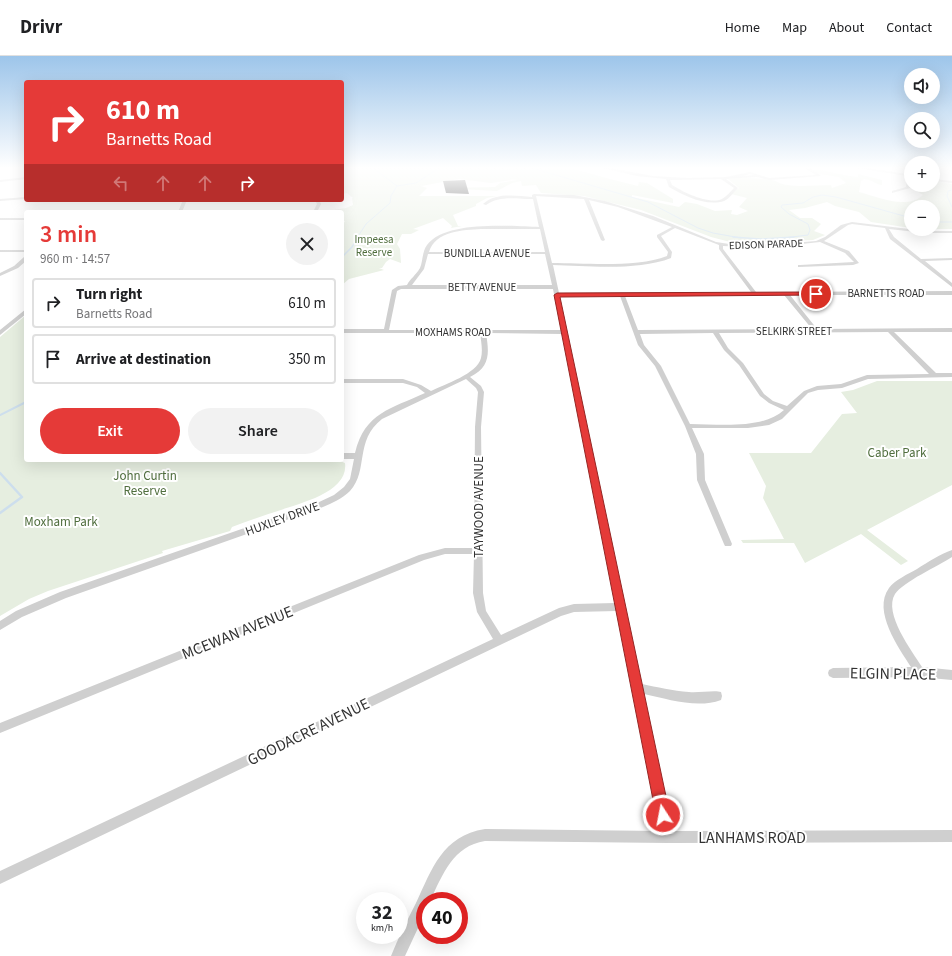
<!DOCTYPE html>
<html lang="en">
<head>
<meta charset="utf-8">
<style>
  :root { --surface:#fff; --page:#f2f2f2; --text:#202124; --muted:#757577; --line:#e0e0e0; --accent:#e53a38 }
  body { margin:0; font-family:"Source Sans 3",sans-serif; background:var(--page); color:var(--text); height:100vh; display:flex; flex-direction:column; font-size:15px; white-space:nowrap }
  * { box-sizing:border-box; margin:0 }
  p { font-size:13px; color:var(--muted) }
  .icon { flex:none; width:22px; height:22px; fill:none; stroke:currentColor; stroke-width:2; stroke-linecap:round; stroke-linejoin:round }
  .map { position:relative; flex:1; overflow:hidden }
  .side { position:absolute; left:24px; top:154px; width:320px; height:252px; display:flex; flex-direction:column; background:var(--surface); border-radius:4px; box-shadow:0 4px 16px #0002 }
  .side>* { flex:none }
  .top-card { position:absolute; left:24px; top:24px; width:320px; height:122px; border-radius:4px; box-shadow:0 4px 16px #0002; background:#e53a38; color:#fff; overflow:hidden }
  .fabs { position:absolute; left:904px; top:12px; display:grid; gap:8px }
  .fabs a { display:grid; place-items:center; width:36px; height:36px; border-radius:50%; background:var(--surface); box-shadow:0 4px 16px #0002; font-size:20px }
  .speed { position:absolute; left:356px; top:836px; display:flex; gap:8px; font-size:20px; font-weight:700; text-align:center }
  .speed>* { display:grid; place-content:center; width:52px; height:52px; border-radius:50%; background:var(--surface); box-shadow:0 4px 16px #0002; line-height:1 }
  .speed small { font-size:10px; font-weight:400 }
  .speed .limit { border:6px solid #d22; background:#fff; color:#111 }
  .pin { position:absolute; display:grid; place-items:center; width:34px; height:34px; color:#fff; margin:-17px; border:2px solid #fff; border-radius:50%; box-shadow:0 1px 4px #0007 }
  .me { position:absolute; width:44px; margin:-22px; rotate:349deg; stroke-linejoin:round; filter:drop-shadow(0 0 3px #0008) }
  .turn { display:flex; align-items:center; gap:14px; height:84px; padding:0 16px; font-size:18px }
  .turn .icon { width:52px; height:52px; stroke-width:2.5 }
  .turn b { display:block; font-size:28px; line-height:34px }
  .lanes { display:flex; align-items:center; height:38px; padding:0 16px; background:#0003; justify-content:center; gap:20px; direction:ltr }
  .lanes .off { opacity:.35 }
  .round { display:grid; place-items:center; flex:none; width:42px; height:42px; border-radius:21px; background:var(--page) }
  .head { display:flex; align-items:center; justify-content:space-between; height:68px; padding:0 16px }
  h1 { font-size:24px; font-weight:600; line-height:30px; color:var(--accent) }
  .cta { display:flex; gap:8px; margin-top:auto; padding:8px 16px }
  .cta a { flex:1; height:46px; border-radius:24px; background:var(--accent); color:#fff; font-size:16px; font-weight:600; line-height:46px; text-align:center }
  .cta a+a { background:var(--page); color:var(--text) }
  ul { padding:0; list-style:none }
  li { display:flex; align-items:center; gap:12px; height:50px; margin:0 8px 6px; padding:0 8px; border:2px solid var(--line); border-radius:4px }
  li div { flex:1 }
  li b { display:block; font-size:15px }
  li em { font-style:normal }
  header { display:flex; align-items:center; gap:24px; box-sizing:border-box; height:56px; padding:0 20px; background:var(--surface); border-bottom:1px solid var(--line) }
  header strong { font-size:19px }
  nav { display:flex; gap:22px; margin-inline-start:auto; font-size:14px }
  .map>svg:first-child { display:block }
  .green { fill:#e6eee0 }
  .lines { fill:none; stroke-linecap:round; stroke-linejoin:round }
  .stream-far3 { stroke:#cddeed; stroke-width:1 }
  .stream-far2 { stroke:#cddeed; stroke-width:1.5 }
  .stream-far1 { stroke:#cddeed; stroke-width:2 }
  .stream { stroke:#cddeed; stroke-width:2.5 }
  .building { fill:#191919 }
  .minor { fill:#cfcfcf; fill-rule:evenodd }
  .route { fill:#e53a38; stroke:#952624 }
  .labels { text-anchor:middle; stroke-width:4; stroke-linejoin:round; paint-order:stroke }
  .far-park-label { font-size:11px; fill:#506e3e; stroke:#fff }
  .far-street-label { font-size:11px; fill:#323232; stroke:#fff }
  .park-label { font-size:13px; fill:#506e3e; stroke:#fff }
  .street-label { font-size:13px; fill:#323232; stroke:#fff }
  .near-street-label { font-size:16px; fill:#323232; stroke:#fff }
</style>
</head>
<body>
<header>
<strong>Drivr</strong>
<nav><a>Home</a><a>Map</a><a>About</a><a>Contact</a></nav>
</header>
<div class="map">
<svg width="952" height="900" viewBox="0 0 952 900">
  <rect width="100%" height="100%" fill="#fff"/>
  <g class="green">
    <path d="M342,112L574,113C596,119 616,125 638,130L639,126L647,127L673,143V147L632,139V141L679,151L685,146L697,148L715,155L732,154L731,158L737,159L748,155L739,151L747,142L731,138L739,132L728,123C743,121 757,122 772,124C777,125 782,129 787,129C801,131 817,129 831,129L832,132L846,127L839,121L820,118L808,113C826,113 841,120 858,121V118L882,124V129C875,128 873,124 864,123L861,125L859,136C878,141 907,154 923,139L912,132L913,129H933V125L952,128V173H922H933V151H911V172L871,166L859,156L835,150L827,146L805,152L789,154L800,162H812L821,168L814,175L825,179L813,184L734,187L711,181L641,154L584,140L541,137L536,129L522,130L521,125L512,127L497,135L442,132L495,131L500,127L517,124L510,123L512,124L491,127L459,123L421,130L427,132L419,140H497L487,142L476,148V150L453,159L458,170H462L451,172L452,170L443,162L413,173L419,174L411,178H402L397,188L400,193L401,207L390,203L386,206L382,212H379L384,214L349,223L342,229V170L345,165H342V156H321L346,152L353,149L352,142H353L347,137L342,138L344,135L342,133Z"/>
    <path d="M26,259V404L340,405L345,407C349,436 301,447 281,454C265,459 248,465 232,471L230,475L162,495L163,497L48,535L29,543L0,560V281Z"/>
    <polygon points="877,325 952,325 952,429 867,474 908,505 901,509 861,478 805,507 794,487 743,487 741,484 784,483 763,442 766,430 749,397 811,397 842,358 857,357 841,336 853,334"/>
  </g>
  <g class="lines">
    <g class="stream-far3">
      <polyline points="373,112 397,130 416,127 439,112"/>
      <polyline points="532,112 648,146 698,172 713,177 741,182"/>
      <polyline points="952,134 948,135 947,140 952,151"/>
      <polyline points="933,166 952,166"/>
      <polyline points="357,182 366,168 390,147 391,140 397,130"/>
      <polyline points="784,182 808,179 810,174 808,168 789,158 781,151 782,149 803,147 813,141 822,139 836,141 911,162"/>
    </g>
    <g class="stream-far2">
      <polyline points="733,181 760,183 794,181"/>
      <polyline points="342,201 352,191 358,181"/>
    </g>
    <polyline class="stream-far1" points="0,359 26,346"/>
    <polyline class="stream" points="0,417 22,441 0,457"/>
  </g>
  <polygon class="building" points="465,124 469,138 446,137 443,125"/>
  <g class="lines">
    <g class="minor">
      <path d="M603,112H610L653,120L687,122L726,121L750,116L769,122L816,119L805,112C812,112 816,115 821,120L769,124L757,121L726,123L738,132C734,136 729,143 724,145C706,151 683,139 669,131L666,123L637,120ZM750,118L754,119L743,120ZM721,123L734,132C730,136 727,140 722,143C709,149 683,136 672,129L670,124Z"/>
      <polygon points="857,112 868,112 907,118 907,112 911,112 910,132 892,137 892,135 906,131 907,120"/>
      <polygon points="26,121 26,123 0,126 0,124"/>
      <polygon points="933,123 952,125 952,127 933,125"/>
      <path d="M534,138L574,139L605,145L653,160L716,186L736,189L780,188L816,185L825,181L841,169L852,166L925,175H952V177H925L889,173L894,181L921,203L952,202V204L925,205L952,227V231L890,183L885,172L852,168L848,169L824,185L849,195L859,207L853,209L798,211V209H800L854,206L845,197L820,186L765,192L723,190V193L756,236L952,235V239H790L817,273L952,272V276H894L936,317H952V321L868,323L842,332L818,334L808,337L782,363L769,369L748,372H692L704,398L705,424L732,488L731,490H725L724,488L697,424L696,398L685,370L655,310L638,289L620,240L560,241L642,628C657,631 673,635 689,636C698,637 715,634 721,636L722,640L721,644C697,653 668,643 644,638L673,775L952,774V786L668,787L485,785C453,790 443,818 430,845H425V857L405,900H391C398,882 407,865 416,847C432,813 442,780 485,773L661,775L617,555L574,556L561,560L0,828V815L493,583L477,556L473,537L474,498H445L424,504L0,677V667L419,499L445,492H474L475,371L478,336L476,332L466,323L382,363C354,385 369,414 350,435C342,443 332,447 323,451L66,542L22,561L0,574V565L16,555L60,536L317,447L334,439L344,431L350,423L354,403H342V397H355C365,356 391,353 425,337L417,331L403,327H342V323H403L421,329L431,335C445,328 477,318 481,302C483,294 481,285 480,277H342V273H384L392,234L398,230L407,229C410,223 416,219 420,212C423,205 422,196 427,189C445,164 511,170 539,171L533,143C517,143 500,139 486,149L483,148C496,136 516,140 532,141V139ZM536,140L584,143L601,184L603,185L605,184L589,144L618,151L672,171L657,179V181L668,196L667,200C637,212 584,207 552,207ZM675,172L719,189V193L751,236L559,237L553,209C588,210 638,215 671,202L672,196L661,180ZM481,173H540L545,196H429C435,175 463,174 481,173ZM428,198H545L552,229H412L424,213ZM401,233H553L561,274H389L397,235ZM784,239L812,273L638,274L625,240ZM888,276L929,318L867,319L841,328L817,330L804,335L787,350L773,345L764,338L743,307L728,292L719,277ZM486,277L562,278L615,547L574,548L559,552L501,579L486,555L483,537L481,371L484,336L481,330L470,321C491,311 489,296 486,277ZM713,277L724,294L739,309L760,340L769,347L784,354C762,374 718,368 690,368L661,310L644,289L640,278Z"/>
      <polygon points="26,141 26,143 0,145 0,143"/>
      <polygon points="183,144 187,144 182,156 178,156"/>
      <polygon points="315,144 319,144 321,148 317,156 313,156 317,148"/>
      <rect x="0" y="162" width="26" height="2"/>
      <rect x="0" y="194" width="26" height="2"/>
      <polygon points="24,201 26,201 26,205 18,212 0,220 0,217 14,210"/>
      <polygon points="26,253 26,258 0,279 0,274"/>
      <path d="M952,494V501C938,510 903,526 895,538C883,557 912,595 922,611L952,614V624L919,621L833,622L829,620L828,617L829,614L833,612L911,611C899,592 872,555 889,532C895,524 908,518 917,513C928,506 940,498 952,494Z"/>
    </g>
  </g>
  <linearGradient id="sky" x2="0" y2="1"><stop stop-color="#9dc5ea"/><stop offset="0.47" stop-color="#fff"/><stop offset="1" stop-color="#fff" stop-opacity="0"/></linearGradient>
  <rect width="952" height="238" fill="url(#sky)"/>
  <polygon class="route" points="816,236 819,236 819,239 560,241 670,759 668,764 663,766 658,764 656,759 554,239 557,237"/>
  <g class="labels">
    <g class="far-park-label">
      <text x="374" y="187">Impeesa<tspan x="374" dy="13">Reserve</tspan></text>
    </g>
    <g class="far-street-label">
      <text transform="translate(766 188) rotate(-2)" y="4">EDISON PARADE</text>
      <text x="487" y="201">BUNDILLA AVENUE</text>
      <text x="482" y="235">BETTY AVENUE</text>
      <text x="886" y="241">BARNETTS ROAD</text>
      <text x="794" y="279">SELKIRK STREET</text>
      <text x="453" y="280">MOXHAMS ROAD</text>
    </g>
    <g class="park-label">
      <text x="897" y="401">Caber Park</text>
      <text x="145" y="424">John Curtin<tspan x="145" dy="15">Reserve</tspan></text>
      <text x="61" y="470">Moxham Park</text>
    </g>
    <g class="street-label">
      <text transform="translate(478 451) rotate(-90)" y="5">TAYWOOD AVENUE</text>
      <text transform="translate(282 462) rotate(-20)" y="5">HUXLEY DRIVE</text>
    </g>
    <g class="near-street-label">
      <text transform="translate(237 576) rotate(-22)" y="6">MCEWAN AVENUE</text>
      <text transform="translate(893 617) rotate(1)" y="6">ELGIN PLACE</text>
      <text transform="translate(308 675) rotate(-26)" y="6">GOODACRE AVENUE</text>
      <text x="752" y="787">LANHAMS ROAD</text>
    </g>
  </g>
</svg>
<div class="fabs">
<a><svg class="icon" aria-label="sound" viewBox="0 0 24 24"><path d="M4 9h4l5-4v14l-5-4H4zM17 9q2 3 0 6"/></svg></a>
<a><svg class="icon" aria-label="search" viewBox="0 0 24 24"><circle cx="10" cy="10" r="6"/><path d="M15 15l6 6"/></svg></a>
<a>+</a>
<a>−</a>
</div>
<div class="speed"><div>32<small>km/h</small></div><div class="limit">40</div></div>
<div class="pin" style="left:816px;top:238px;background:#d93025"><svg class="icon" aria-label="arrive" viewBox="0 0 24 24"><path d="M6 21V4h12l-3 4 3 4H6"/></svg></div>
<svg class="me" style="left:663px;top:759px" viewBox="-20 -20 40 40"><circle r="17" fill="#e53a38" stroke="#fff" stroke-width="3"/><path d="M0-11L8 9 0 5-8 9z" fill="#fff"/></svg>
<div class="top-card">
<div class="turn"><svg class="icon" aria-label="right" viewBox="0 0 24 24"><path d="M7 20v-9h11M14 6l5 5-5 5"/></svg><div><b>610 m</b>Barnetts Road</div></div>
<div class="lanes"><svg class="icon off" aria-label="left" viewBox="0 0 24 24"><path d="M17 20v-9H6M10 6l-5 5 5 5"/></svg><svg class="icon off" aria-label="ahead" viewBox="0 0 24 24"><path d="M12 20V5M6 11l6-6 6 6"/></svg><svg class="icon off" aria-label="ahead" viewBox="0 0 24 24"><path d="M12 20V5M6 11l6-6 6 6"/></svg><svg class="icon" aria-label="right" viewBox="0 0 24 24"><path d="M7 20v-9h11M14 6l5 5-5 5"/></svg></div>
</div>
<section class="side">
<div class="head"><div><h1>3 min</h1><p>960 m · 14:57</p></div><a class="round"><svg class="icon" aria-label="close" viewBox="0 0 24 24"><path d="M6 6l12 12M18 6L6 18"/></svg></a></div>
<ul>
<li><svg class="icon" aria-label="right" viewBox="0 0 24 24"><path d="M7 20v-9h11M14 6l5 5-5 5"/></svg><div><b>Turn right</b><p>Barnetts Road</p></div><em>610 m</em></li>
<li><svg class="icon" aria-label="arrive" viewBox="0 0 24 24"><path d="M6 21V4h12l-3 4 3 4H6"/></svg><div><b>Arrive at destination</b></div><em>350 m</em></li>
</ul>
<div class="cta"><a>Exit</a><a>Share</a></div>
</section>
</div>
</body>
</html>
